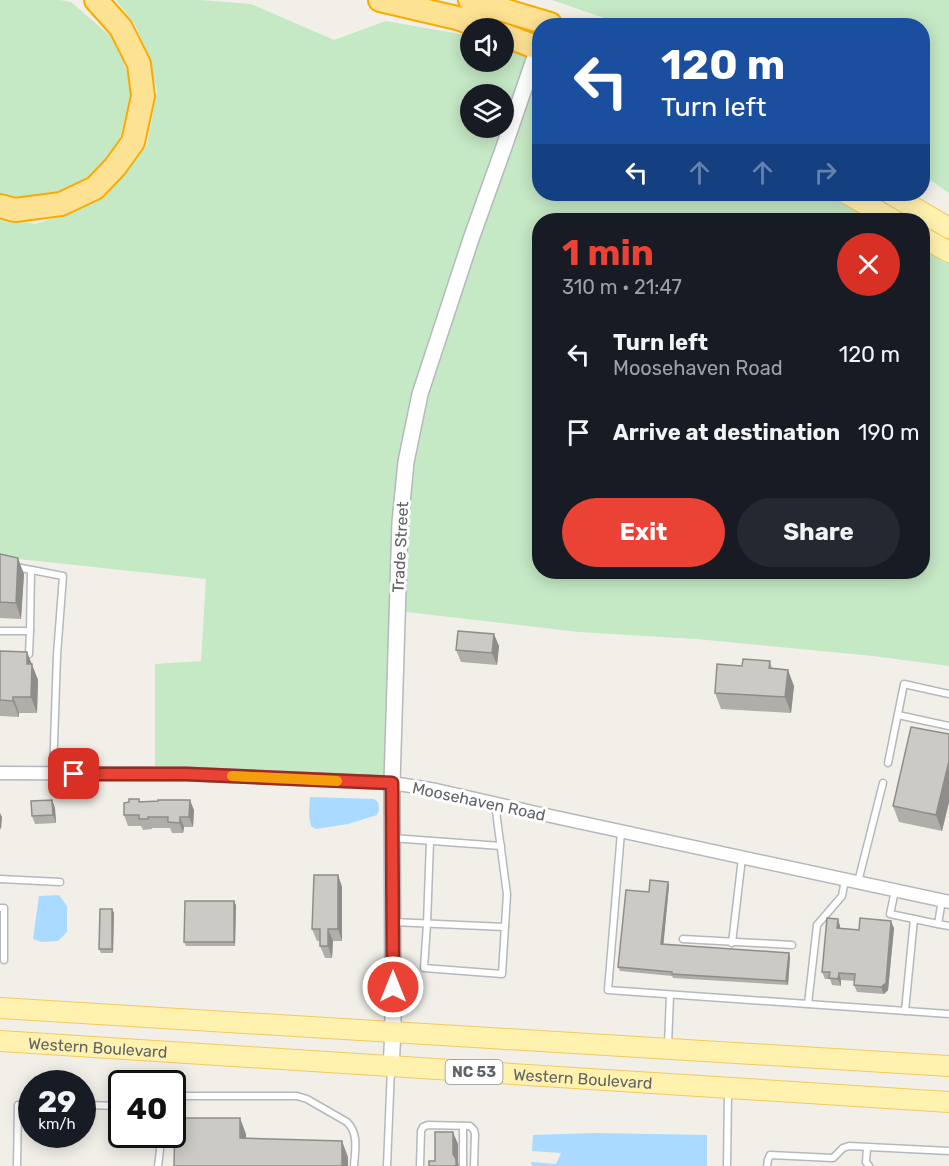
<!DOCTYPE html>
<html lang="en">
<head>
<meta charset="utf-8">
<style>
  :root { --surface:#171b24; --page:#242831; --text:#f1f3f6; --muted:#9ea1a6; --accent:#ea4335 }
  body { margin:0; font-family:Rubik,sans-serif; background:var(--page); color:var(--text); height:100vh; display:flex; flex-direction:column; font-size:22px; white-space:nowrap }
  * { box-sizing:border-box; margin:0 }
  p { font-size:20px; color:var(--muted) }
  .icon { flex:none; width:33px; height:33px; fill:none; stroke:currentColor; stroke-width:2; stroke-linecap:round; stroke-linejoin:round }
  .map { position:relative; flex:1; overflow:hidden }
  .details { position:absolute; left:532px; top:213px; width:398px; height:366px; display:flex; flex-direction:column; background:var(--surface); border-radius:24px; box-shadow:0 3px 15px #0003 }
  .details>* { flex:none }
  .hud { position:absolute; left:532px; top:18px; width:398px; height:183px; border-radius:24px; box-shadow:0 3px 15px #0003; background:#1a4fa0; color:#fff; overflow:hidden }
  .buttons { position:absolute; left:460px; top:18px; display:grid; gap:12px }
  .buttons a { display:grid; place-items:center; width:54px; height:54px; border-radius:50%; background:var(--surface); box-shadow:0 3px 15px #0003; font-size:30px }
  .speed { position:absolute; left:18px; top:1070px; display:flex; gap:12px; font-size:30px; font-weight:700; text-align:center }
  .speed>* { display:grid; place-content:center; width:78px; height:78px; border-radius:50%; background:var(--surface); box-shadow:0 3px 15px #0003; line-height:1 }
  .speed small { font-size:15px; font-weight:400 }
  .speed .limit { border:3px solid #111; border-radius:9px; background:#fff; color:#111 }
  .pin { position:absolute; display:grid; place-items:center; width:51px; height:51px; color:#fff; margin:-26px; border-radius:12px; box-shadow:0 3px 9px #0006 }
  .me { position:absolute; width:66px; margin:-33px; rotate:0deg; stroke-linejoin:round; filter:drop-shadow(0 0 4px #0008) }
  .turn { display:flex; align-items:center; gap:21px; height:126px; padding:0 30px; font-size:27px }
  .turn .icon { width:78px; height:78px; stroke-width:2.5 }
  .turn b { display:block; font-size:42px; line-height:51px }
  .lanes { display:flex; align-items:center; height:57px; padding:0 30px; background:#0003; justify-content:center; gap:30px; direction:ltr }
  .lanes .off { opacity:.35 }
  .round { display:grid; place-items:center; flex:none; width:63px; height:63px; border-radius:32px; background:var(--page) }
  .overview { display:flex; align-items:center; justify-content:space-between; height:102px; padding:0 30px }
  h1 { font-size:36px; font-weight:700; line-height:45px; color:var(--accent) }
  .button { display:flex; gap:12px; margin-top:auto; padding:12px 30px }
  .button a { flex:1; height:69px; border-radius:36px; background:var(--accent); color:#fff; font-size:24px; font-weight:700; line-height:69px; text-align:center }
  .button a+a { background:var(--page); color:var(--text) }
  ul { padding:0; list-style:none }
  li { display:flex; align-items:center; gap:18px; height:78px; padding:0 30px }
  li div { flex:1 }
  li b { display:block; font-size:22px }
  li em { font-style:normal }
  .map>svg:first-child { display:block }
  .green { fill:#c5e8c5; fill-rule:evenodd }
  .water { fill:#aadaff }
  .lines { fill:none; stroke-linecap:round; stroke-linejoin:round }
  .service-casing { stroke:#b5b8bc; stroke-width:9 }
  .minor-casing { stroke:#b5b8bc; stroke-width:15 }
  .tertiary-casing { stroke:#b5b8bc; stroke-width:18 }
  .primary-casing { stroke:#f2c960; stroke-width:22 }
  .motorway-casing { stroke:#f9ab00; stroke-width:26 }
  .service { stroke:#fff; stroke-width:6 }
  .minor { stroke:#fff; stroke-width:12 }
  .tertiary { stroke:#fff; stroke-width:15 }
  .primary { stroke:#fff2af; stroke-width:20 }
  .motorway { stroke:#fde293; stroke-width:22 }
  .wall { fill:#afaea9 }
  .shaded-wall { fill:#8f8d8a }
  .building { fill:#cccac5; stroke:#8f8d8a; stroke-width:1.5 }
  .route-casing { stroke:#982c22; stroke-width:15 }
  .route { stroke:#ea4335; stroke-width:10 }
  .slow { stroke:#f59e0b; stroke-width:10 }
  .labels { text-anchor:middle; stroke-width:6; stroke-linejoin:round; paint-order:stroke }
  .shield { fill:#fff; stroke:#8f9295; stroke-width:1.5 }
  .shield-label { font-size:15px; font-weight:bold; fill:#5f6368 }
  .street-label { font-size:16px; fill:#5f6368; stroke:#fff }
</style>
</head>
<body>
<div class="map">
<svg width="949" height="1166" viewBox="0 0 949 1166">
  <rect width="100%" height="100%" fill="#f1efe8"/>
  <g class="green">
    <polygon points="0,0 60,0 71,2 116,41 132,86 119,142 84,186 45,197 6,198 0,195"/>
    <path d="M116,0H200L251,4L334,40L386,21L471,36V62H504V42L540,49V194H847L894,220H540V572H922L923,237L949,252V666L873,656L697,639L579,632L398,611L392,783L155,774V664L201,661L206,579L0,557V217L35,224L74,212L106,196L147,145L157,91L148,54L134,23ZM471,94H504V128H471Z"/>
    <polygon points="552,0 949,0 949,193 923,175 922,26 625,25"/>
  </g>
  <g class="water">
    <polygon points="310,797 374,799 378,802 379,810 377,815 348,824 316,829 311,826 309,816"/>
    <polygon points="59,895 67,906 67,932 58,941 41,942 33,939 39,896"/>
    <polygon points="596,1133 707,1135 707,1166 532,1166 531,1162 556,1164 561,1153 532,1151 533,1135"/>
  </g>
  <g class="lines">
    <g class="service-casing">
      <g id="service">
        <polyline points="0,564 63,576 57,655 53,773"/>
        <polyline points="0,631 30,631 29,654"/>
        <polyline points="30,631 31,570"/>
        <polyline points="898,715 949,726"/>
        <polyline points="888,763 904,684 949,694"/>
        <polyline points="621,832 608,990 949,1014"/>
        <polyline points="392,838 501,846"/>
        <polyline points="430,841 427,924 424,968 502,974 507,894 495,804"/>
        <polyline points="0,879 60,882"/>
        <polyline points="858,882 883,783"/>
        <polyline points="895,891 890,914 938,924 942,900"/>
        <polyline points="0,908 4,908 4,960"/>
        <polyline points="393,922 505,927"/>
        <polyline points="938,924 949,926"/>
        <polyline points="683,939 792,945"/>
        <polyline points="732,943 742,858"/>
        <polyline points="808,1004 817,925 842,896 845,880"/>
        <polyline points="905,1011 914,919"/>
        <polyline points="668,1045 670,995"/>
        <path d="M172,1100L180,1096H297L307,1099L347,1122C359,1134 355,1150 354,1166"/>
        <polyline points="82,1105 122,1106"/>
        <polyline points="867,1148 866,1162 869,1166"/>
        <polyline points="17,1166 18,1105 32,1105"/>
        <polyline points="158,1166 160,1150 160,1134"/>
        <polyline points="387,1166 391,1068"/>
        <polyline points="420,1166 421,1131 423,1127 428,1125 470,1126 474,1130 475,1134 474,1166"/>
        <polyline points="463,1166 463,1126"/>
        <polyline points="727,1166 728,1092"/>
        <polyline points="767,1166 768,1160 770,1155 833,1158 843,1148 849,1146 949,1151"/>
      </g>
    </g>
    <g class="minor-casing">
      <polyline id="minor" points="0,773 186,774 392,783 436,790 532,812 949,902"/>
    </g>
    <g class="tertiary-casing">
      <polyline id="tertiary" points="391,1067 393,1032 392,783 400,523 406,462 420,394 471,239 505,144 538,48"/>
    </g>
    <g class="primary-casing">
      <g id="primary">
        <polyline points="847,194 894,220"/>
        <polyline points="891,194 949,228"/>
        <polyline points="922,237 949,252"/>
        <polyline points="0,1008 949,1066"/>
        <path id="s1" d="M0,1041L949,1102"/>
      </g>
    </g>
    <g class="motorway-casing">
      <g id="motorway">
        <polyline points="380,0 457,18 486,28"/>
        <polyline points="470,0 550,24"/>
        <polyline points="504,35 538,48"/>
        <polyline points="0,206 15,210 61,204 95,188 115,167 133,142 143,96 139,64 121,28 96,0"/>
      </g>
    </g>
    <use href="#service" class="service"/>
    <use href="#minor" class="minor"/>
    <use href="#tertiary" class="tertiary"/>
    <use href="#primary" class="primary"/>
    <use href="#motorway" class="motorway"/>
  </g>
  <g class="wall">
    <polygon points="0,554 24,574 21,619 0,618"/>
    <polygon points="499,646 497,665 461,662 456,650"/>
    <polygon points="0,651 27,652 38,680 37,713 19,713 19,717 0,716"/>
    <polygon points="770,661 772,668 794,686 791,713 721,709 715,693 742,666"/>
    <polygon points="949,734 949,802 942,831 899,822 893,806"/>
    <polygon points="139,799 140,802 194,810 193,827 184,827 183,833 172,833 170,828 152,828 152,829 143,830 141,826 128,826 124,815 129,802"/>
    <polygon points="52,800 55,808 56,823 35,824 32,816"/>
    <polygon points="338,875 342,887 342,941 333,941 332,958 325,958 320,946 320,941 317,941 312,929"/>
    <polygon points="668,882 669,886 663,945 789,953 790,957 788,985 673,978 672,976 620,971 618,967 649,892"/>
    <polygon points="236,905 235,946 186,946 184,942"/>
    <polygon points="112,909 114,913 113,953 101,953 99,949"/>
    <polygon points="838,919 840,928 859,930 894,928 888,990 884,994 857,992 854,985 855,981 841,980 841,986 832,985 830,979 825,979 822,972"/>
  </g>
  <g class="shaded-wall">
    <polygon points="18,558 24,574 21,619 16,603"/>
    <polygon points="494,634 499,646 497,665 492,653"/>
    <polygon points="27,652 38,680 37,713 31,697 27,664"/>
    <polygon points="788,670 794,686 791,713 785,697"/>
    <polygon points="13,697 19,713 19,717 13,701"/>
    <polygon points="949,761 949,802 942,831 936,815"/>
    <polygon points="52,800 55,808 56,823 53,815"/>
    <polygon points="190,800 194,810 193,827 189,817"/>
    <polygon points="0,813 2,817 1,830 0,827"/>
    <polygon points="180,817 184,827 183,833 180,823"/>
    <polygon points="338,875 342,887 342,941 338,929"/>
    <polygon points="668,882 669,886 663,949 661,944"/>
    <polygon points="234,901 236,905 235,946 234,942"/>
    <polygon points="112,909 114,913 113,953 112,949"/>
    <polygon points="838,919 840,926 840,935 837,928"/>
    <polygon points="891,921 894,928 888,990 884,994 881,987"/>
    <polygon points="328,929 333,941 332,958 328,946"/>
    <polygon points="789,953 790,957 788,985 786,981"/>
    <polygon points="839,973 841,980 841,986 838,979"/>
    <polygon points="240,1118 246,1134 246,1154 240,1138"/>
    <polygon points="453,1132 458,1144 458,1162 459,1166 456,1166 453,1154"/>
    <polygon points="342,1141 348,1157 348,1166 342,1166"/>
  </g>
  <g class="building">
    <polygon points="0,554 18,558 16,603 0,602"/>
    <polygon points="458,631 494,634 492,653 456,650"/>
    <polygon points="0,651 27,652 27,664 32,664 31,697 13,697 13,701 0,700"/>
    <polygon points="743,659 770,661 769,668 788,670 785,697 715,693 717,664 742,666"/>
    <polygon points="911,727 949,734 949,761 936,815 893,806"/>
    <polygon points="129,799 139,799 139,802 158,801 158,800 190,800 189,817 180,817 180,823 168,822 168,817 148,817 148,819 139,819 139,815 124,815 124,803 129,802"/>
    <polygon points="52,800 53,815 32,816 31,801"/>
    <polygon points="314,875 338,875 338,929 328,929 328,946 320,946 320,929 312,929"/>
    <polygon points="650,880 668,882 661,944 789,953 786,981 672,974 672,972 618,967 626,890 649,892"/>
    <polygon points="185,901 234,901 234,942 184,942"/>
    <polygon points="100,909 112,909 112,949 99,949"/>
    <polygon points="827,918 838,919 837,928 859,930 860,918 891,921 886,983 881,987 854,985 855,974 839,973 838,979 829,978 830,972 822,972"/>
    <polygon points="175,1118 240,1118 240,1138 342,1141 342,1166 174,1166"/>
    <polygon points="435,1132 453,1132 453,1154 456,1159 456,1166 429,1166 429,1161 435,1161"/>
  </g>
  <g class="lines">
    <g class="route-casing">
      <polyline id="route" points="74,774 186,774 392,783 393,987"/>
    </g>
    <use href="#route" class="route"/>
    <polyline class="slow" points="232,776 337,781"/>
  </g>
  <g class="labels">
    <rect class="shield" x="445.5" y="1060" width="57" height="24" rx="4.5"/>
    <g class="shield-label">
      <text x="474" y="1077">NC 53</text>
    </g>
    <g class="street-label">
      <text transform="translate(400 547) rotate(-87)" y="6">Trade Street</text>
      <text transform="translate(479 801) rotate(12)" y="6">Moosehaven Road</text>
      <text dy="6" stroke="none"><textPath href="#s1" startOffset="98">Western Boulevard</textPath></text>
      <text dy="6" stroke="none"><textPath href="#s1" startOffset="584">Western Boulevard</textPath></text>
    </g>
  </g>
</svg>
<div class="buttons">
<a><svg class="icon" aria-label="sound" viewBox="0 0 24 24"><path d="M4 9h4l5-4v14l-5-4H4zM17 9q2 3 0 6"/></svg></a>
<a><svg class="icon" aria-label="layers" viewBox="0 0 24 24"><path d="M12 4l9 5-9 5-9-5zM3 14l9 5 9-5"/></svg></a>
</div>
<div class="speed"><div>29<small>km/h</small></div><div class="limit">40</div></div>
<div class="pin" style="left:74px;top:774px;background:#d93025"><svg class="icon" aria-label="arrive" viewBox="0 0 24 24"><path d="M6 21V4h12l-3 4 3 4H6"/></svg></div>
<svg class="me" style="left:393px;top:987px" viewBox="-20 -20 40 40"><circle r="17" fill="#ea4335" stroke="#fff" stroke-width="3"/><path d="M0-11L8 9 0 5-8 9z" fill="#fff"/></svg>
<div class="hud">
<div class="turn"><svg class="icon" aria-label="left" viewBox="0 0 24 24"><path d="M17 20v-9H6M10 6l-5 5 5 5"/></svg><div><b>120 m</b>Turn left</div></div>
<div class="lanes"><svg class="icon" aria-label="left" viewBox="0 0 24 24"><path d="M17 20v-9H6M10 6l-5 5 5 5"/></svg><svg class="icon off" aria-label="ahead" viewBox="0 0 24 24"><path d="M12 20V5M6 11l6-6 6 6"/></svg><svg class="icon off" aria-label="ahead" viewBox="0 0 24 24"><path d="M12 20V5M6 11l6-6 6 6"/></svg><svg class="icon off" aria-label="right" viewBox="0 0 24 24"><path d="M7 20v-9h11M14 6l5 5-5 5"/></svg></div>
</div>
<section class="details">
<div class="overview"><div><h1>1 min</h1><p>310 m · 21:47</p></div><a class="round" style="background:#d93025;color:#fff"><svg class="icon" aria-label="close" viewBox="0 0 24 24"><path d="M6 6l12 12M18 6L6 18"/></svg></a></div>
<ul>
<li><svg class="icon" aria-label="left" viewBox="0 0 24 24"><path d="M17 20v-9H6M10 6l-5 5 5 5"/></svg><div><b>Turn left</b><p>Moosehaven Road</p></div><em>120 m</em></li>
<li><svg class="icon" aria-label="arrive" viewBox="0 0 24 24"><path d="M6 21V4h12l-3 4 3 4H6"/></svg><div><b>Arrive at destination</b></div><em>190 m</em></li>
</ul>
<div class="button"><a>Exit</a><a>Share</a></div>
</section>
</div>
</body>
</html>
